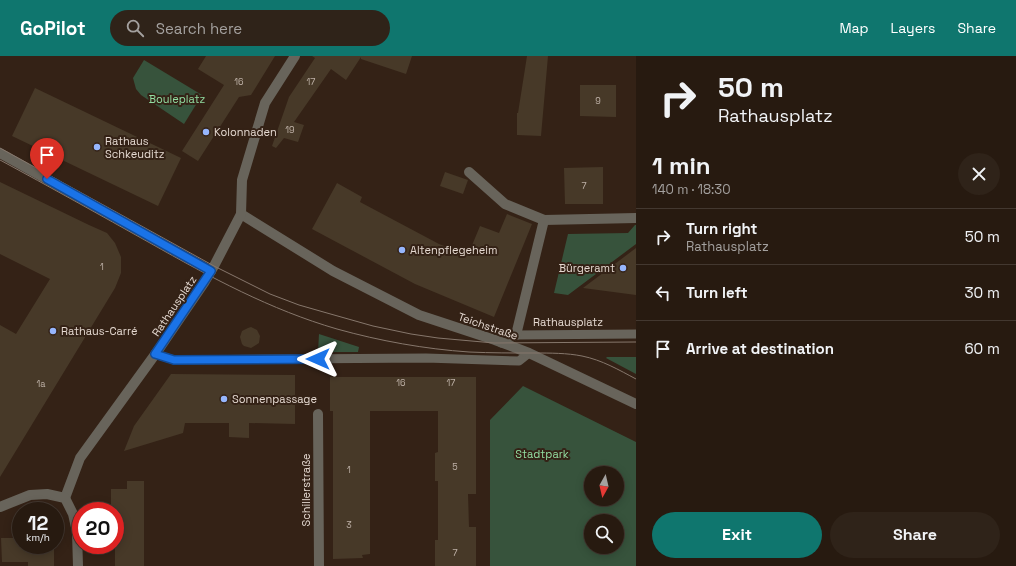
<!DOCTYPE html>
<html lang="en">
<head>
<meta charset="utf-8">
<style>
  :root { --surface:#271a10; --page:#2f2319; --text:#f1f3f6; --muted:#a4a19f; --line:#433830; --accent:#0f766e }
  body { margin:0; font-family:"Space Grotesk",sans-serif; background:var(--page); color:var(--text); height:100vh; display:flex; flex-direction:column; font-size:15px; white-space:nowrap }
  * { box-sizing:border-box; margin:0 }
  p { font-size:13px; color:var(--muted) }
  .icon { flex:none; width:22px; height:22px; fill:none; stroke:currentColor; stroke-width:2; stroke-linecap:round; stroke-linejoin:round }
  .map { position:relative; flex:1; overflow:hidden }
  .drawer { display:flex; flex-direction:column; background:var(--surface); width:380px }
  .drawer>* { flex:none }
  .hud { background:#271a10; color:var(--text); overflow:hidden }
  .needle { width:26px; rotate:188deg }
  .fabs { position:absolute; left:584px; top:410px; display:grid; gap:8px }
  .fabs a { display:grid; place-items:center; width:40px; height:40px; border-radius:50%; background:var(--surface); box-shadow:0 2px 10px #0003,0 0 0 1px var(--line); font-size:20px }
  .speed { position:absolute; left:12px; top:446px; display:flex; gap:8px; font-size:20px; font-weight:700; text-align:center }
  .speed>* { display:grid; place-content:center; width:52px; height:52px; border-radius:50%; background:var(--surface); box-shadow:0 2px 10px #0003,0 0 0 1px var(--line); line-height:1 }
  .speed small { font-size:10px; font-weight:400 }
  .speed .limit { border:6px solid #d22; background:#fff; color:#111 }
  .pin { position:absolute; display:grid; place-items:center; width:34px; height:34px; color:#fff; margin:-41px -17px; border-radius:50% 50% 50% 0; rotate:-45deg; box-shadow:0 0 4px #0007 }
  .pin .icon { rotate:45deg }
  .me { position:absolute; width:44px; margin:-22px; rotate:270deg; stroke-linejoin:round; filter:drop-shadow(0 0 3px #0008) }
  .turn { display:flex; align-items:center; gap:14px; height:84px; padding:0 16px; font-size:18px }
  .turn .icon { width:52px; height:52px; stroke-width:2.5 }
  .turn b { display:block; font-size:28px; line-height:34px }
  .round { display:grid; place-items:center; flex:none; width:42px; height:42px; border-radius:21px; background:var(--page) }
  .headline { display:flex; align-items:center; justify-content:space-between; height:68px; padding:0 16px }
  h1 { font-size:24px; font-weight:800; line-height:30px }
  .action { display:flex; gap:8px; margin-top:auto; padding:8px 16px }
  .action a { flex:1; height:46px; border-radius:24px; background:var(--accent); color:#fff; font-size:16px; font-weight:800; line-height:46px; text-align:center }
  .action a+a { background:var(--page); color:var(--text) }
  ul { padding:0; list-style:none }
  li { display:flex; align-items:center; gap:12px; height:56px; padding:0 16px; border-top:1px solid var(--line) }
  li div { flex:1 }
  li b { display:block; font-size:15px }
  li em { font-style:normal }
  header { display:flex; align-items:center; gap:24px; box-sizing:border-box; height:56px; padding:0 20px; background:var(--accent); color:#fff }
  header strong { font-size:19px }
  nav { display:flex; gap:22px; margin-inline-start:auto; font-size:14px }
  .search { width:280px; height:36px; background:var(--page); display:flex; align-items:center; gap:10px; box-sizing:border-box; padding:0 14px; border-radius:22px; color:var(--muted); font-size:15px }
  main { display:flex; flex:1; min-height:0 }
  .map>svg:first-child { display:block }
  .green { fill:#37533c; fill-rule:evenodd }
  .building { fill:#473928 }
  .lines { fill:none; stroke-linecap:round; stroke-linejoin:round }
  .service { stroke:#68645b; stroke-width:9 }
  .minor { stroke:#68645b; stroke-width:10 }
  .tertiary { stroke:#68645b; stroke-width:10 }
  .tram { stroke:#86776c; stroke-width:1 }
  .route-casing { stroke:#114b97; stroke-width:10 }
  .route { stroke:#1a73e8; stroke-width:7 }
  .poi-dot { fill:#96b6fd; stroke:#342216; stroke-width:1.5 }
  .labels { text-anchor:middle; stroke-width:4; stroke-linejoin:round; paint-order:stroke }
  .number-label { font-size:9px; fill:#beb1a7 }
  .park-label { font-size:11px; fill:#92dea2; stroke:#342216 }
  .poi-label { font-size:11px; fill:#e5d9d1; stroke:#342216; text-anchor:start }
  .street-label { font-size:11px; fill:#e5d9d1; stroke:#342216 }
</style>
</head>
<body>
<header>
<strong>GoPilot</strong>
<div class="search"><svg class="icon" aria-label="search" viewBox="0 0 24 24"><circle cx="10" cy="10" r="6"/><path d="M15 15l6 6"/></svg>Search here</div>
<nav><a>Map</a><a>Layers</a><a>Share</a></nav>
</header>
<main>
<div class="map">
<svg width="636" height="510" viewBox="0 0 636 510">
  <rect width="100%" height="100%" fill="#342216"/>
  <g class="green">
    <polygon points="144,4 202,39 184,68 141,39 136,33 133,22"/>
    <polygon points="635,169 636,169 636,188 568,239 554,237 568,178 628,177"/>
    <polygon points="319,278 359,291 358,296 318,296"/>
    <polygon points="607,301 636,301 636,318 606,302"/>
    <path d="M523,330L636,386V510H490V364ZM591,417H617V443H591ZM591,465H617V491H591Z"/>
  </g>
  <g class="building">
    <polygon points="206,0 275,0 251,39 239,41 198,105 182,95 224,29 198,13"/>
    <polygon points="312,0 412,0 406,18 361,3 361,1 346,24 331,13 294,66 304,69 298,86 284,82 276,92 272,90 289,41 315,2"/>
    <polygon points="527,0 548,0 541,80 517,79 517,57 518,57"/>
    <polygon points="580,29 616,29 616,61 580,60"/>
    <polygon points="35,32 181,102 158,150 12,80"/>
    <polygon points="603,111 603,148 565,148 564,112"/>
    <polygon points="445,116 468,124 463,138 440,130"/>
    <polygon points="0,126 89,169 107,177 115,187 121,201 121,217 115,232 0,421 0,269 16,278 50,223 0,198"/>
    <polygon points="337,127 362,141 360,146 439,188 468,199 480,170 499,177 507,158 532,168 494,261 415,228 312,173"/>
    <polygon points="636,192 636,239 583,232"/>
    <polygon points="251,271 257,274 260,280 259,287 251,292 244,290 242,288 240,281 242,275 248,272"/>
    <polygon points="171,318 295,319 295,368 249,367 249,382 229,381 229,367 185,367 183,377 124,395 134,370"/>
    <polygon points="330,321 476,321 476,438 468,438 469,471 476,471 476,510 435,510 435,484 438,484 438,425 435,425 435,397 438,396 438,355 370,355 370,498 362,499 363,502 333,503 333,355 330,355"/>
    <polygon points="127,425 144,425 144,510 115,510 115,455 111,455 111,433 127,433"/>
    <polygon points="1,482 21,482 21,489 54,489 54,510 28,510 28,506 2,506"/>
  </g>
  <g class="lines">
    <g class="service">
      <polyline points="501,287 516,279 636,278"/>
      <polyline points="155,298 174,304 426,302 519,305 529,297"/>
    </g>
    <g class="minor">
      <polyline points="0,97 211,215"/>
      <polyline points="469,116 505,148 544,164 636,162"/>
      <polyline points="241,158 333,215 419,259 495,284 529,297 636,348"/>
      <polyline points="516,279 544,164"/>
      <polyline points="318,358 319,510"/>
      <polyline points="65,442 80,402 159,293 204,227 214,210 241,158 242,124 265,47 295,0"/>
    </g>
    <polyline class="tertiary" points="0,451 30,439 47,438 65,442 73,458 77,476 78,510"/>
    <g class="tram">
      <polyline points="0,92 214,210 270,238 299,249 327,257 373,270 411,278 438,282 494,287 636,286"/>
      <path d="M0,104C50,131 100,159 150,187C210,221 271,254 337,273C380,285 425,293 469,296C491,297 513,297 534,297C550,297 567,297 582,300C602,304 619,314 636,323"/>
    </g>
  </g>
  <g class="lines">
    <g class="route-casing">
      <polyline id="route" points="47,123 211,215 155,298 174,304 318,303"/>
    </g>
    <use href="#route" class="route"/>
  </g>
  <g class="poi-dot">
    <circle cx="206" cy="76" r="4"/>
    <circle cx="97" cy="91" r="4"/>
    <circle cx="402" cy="194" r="4"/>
    <circle cx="623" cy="212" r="4"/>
    <circle cx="53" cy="275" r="4"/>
    <circle cx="224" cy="343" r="4"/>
  </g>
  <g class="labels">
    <g class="number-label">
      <text x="239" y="29">16</text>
      <text x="311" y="29">17</text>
      <text x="598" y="48">9</text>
      <text x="290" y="77">19</text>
      <text x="584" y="133">7</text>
      <text x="102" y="214">1</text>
      <text x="401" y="330">16</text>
      <text x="451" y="330">17</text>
      <text x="41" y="331">1a</text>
      <text x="455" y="414">5</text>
      <text x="349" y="417">1</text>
      <text x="349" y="472">3</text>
      <text x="455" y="500">7</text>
    </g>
    <g class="park-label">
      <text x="177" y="47">Bouleplatz</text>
      <text x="542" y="402">Stadtpark</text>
    </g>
    <g class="poi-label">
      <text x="214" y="80">Kolonnaden</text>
      <text x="105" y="89">Rathaus<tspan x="105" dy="13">Schkeuditz</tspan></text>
      <text x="410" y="198">Altenpflegeheim</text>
      <text x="615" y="216" text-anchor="end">Bürgeramt</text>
      <text x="61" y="279">Rathaus-Carré</text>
      <text x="232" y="347">Sonnenpassage</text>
    </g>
    <g class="street-label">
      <text transform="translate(174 250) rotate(-56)" y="4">Rathausplatz</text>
      <text x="568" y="270">Rathausplatz</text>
      <text transform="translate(488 270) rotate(19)" y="4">Teichstraße</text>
      <text transform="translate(306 434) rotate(-90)" y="4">Schillerstraße</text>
    </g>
  </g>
</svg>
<div class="fabs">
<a><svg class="needle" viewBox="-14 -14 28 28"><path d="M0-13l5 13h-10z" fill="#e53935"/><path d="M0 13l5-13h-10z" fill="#a4a19f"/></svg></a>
<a><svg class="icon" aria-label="search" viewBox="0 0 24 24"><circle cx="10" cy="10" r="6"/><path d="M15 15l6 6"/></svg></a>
</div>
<div class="speed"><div>12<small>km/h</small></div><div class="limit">20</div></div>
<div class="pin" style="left:47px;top:123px;background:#d93025"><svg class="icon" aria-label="arrive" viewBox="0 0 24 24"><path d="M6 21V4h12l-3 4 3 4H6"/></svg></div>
<svg class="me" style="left:318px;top:303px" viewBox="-20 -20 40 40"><path d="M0-17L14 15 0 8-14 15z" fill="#1a73e8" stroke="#fff" stroke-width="4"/></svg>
</div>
<section class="drawer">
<div class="hud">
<div class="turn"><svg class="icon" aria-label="right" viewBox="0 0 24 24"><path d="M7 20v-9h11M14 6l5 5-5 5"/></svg><div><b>50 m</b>Rathausplatz</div></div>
</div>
<div class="headline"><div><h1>1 min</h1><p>140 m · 18:30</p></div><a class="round"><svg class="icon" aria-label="close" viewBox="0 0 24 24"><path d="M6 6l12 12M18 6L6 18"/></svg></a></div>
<ul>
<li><svg class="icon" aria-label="right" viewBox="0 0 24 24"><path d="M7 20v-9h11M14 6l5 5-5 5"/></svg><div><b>Turn right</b><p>Rathausplatz</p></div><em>50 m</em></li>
<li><svg class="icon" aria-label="left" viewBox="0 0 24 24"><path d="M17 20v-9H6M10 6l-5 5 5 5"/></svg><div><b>Turn left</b></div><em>30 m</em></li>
<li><svg class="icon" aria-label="arrive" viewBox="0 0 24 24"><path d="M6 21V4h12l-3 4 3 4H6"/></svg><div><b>Arrive at destination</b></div><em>60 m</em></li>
</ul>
<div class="action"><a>Exit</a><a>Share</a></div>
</section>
</main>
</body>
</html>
